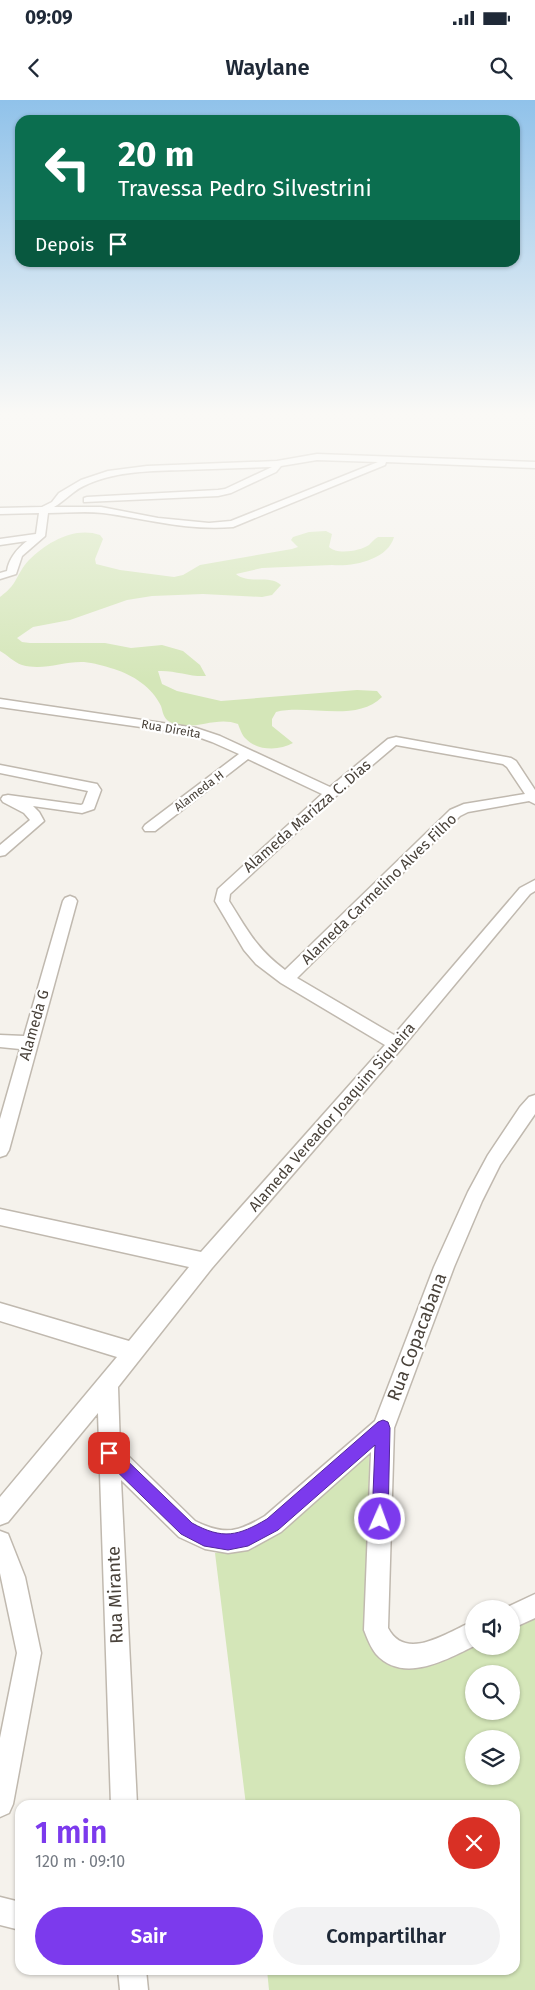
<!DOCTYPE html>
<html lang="pt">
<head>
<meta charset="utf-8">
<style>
  :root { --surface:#fff; --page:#f2f2f3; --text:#1f2937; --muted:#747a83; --accent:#7c3aed }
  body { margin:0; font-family:"Fira Sans",sans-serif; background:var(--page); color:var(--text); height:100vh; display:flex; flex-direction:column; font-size:19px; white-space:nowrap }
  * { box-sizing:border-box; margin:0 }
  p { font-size:16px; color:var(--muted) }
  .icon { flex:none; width:28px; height:28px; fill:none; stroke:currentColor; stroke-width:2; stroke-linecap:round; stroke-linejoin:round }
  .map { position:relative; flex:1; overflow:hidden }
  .drawer { position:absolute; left:15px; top:1700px; width:505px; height:175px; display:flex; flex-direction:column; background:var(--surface); border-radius:15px; box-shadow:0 1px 4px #0004 }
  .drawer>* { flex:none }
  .top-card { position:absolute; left:15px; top:15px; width:505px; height:152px; border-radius:15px; box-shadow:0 1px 4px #0004; background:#0b6e4f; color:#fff; overflow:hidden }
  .tools { position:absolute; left:465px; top:1500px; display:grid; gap:10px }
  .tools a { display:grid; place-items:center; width:55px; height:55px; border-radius:50%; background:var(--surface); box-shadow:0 1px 4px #0004; font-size:25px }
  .pin { position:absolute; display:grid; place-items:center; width:42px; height:42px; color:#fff; margin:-21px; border-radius:10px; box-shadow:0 2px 8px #0006 }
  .me { position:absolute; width:55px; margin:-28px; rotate:2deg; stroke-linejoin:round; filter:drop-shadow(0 0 4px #0008) }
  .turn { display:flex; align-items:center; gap:18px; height:105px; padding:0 20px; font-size:22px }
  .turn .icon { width:65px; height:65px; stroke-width:2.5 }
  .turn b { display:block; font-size:35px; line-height:42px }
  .then { display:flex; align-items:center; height:48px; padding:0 20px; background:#0003; gap:10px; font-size:19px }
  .round { display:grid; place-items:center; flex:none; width:52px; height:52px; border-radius:26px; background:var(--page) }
  .headline { display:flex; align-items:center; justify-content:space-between; height:85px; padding:0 20px }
  h1 { font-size:30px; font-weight:600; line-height:38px; color:var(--accent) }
  .cta { display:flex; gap:10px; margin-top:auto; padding:10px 20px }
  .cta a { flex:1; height:58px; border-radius:30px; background:var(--accent); color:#fff; font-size:20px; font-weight:600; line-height:58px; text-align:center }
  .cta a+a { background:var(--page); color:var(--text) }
  .status { display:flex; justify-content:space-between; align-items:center; height:35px; padding:0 25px; background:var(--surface); direction:ltr }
  .status svg { height:14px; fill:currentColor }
  header { display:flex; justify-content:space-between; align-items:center; height:65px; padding:0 20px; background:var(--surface); font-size:22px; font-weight:600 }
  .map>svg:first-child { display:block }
  .green { fill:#d4e6b8; fill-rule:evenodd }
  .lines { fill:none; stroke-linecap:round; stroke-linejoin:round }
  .minor-casing { stroke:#c0b9af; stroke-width:3 }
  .minor { fill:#fff; fill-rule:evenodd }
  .route { fill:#7c3aed; stroke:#51269a }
  .labels { text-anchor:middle; stroke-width:4.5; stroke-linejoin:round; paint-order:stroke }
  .far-street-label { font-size:12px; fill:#49423a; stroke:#fff }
  .street-label { font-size:15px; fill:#49423a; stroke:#fff }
  .near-street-label { font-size:18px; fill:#49423a; stroke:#fff }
</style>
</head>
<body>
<div class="status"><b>09:09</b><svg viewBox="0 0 49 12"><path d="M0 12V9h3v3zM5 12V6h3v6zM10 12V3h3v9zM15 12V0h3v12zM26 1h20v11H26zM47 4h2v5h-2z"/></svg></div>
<header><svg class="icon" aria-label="back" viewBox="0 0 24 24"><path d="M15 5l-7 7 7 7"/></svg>Waylane<svg class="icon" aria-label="search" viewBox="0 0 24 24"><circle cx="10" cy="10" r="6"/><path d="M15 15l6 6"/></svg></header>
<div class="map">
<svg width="535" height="1890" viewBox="0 0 535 1890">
  <rect width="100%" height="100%" fill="#f5f2ec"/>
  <g class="green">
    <path d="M326,431L332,434L329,447C337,455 360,451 369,445C372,442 374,439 378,437H394C388,460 352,467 332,465L262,468L236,474C249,485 269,474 281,485L272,495L262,497L203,494L152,496L127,500L70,520L33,527L17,538L22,542L30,543H105L131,548L162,545L183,551L200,565L206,576C190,577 175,570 158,571L162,584L177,591L221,601L357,590L377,591L382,597C356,623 308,604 276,612L272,619V626L293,643C279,651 257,651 245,638C242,635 240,629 238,624C216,615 191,633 170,622C163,618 163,612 161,606C152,587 133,575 114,569C105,566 93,563 84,562C63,561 44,571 22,565C13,562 8,555 0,551V497C5,493 11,488 14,483C19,475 22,467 29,460C47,442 75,426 100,435L103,439L95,459L96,464L120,470L174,477L183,475L200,465L292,449L298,447L291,440L293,437L309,432Z"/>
    <path d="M369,1349L368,1532L382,1553L474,1543V1546H511V1526L535,1516V1890H269L267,1870H515V1705H246L215,1453L252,1447ZM474,1574H511V1611H474ZM474,1639H511V1676H474Z"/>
  </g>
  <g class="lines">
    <g class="minor-casing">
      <g id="minor">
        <path d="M317,354L535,362V368L386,362L385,365L233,427C187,431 148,419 103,413C85,411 66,413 48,413L45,436L22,456L16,474L0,479V473L7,471C9,458 17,449 27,441L0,445V439L36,434L39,413L0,414V408L42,407L52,402L59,393L81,380L108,371L147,366L277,361ZM317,360L378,362L231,421L209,423L158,418L101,407H54C65,401 74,389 88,384C117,371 152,371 183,370C213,369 242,368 272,367L225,389L218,390L87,397L84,398V402L218,396L231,393L276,372L281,366Z"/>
        <path d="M0,599L196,628L220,636L330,687L388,639L396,637L511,658L516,661L535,690V704L529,701L468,712L460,716L297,878L394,935L520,788L535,780V791L530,794L402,948L212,1168L118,1287L120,1348L195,1421C225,1436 238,1432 265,1416L375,1321L434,1167L468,1092L488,1055L520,1007L529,997L535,995V1014L500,1065L482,1101L454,1167L394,1328L388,1528C406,1563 449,1531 474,1521V1546C446,1560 403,1584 376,1554C371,1548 367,1538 364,1530L371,1352L281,1432L248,1450L228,1453L205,1449L179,1437L121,1380L137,1705H111L98,1313L8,1422L0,1425V1397L117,1257L0,1221V1203L129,1241L189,1167L0,1125V1109L201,1152L385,945L281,883L256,864L244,850L215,801L218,789L322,694L248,659L155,731H145L143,728L145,725L239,654L212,642L190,634L0,607ZM396,645L503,664L507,667L525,694L464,704L450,710L285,870C256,848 248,831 229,801L230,794L336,696Z"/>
        <polygon points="0,665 92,683 97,684 101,690 94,709 82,713 33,706 39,712 44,721 5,755 0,756 0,745 30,720 24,713 3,702 1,699 3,696 8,695 81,705 83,704 88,691 0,673"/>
        <polygon points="70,796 75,798 77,801 9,1050 6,1055 0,1057 0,1019 20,949 0,947 0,935 24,936 63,801 65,798"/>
        <polygon points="0,1431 8,1434 25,1477 41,1553 13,1704 9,1713 0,1717 0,1638 17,1553 0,1473"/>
        <polygon points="535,1494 535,1518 511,1529 511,1509 503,1509"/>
        <polygon points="0,1797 20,1802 20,1830 0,1825"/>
        <polygon points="118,1870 146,1870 148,1890 120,1890"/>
      </g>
    </g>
    <use href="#minor" class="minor"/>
  </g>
  <linearGradient id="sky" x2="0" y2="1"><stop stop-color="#90c2ea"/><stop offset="0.54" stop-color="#faf9f6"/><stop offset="1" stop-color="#faf9f6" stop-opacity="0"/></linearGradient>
  <rect width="535" height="580" fill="url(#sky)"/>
  <path class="route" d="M383,1320L388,1322L390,1328L388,1419L386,1425L380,1427L374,1425L372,1419L375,1345L278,1430L248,1446L228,1450L204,1446L181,1434L103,1358L101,1353L103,1348L109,1345L114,1348L192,1423C223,1440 238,1436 267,1419L378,1322Z"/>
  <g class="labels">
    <g class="far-street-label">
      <text transform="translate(171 629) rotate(10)" y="4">Rua Direita</text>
      <text transform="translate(199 691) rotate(-37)" y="4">Alameda H</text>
    </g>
    <g class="street-label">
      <text transform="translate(307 716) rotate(-41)" y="5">Alameda Marizza C. Dias</text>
      <text transform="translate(379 789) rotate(-44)" y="5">Alameda Carmelino Alves Filho</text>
      <text transform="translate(34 925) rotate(-74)" y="5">Alameda G</text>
      <text transform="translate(332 1017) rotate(-49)" y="5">Alameda Vereador Joaquim Siqueira</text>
    </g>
    <g class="near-street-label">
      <text transform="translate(417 1237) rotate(-69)" y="6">Rua Copacabana</text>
      <text transform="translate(115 1495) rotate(-92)" y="6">Rua Mirante</text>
    </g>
  </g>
</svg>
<div class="tools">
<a><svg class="icon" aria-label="sound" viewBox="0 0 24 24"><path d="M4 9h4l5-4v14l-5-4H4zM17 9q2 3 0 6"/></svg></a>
<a><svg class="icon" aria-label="search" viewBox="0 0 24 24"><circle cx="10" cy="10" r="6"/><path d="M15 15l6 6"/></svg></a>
<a><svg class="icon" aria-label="layers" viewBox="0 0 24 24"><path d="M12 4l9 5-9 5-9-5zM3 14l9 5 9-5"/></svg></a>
</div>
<div class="pin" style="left:109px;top:1353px;background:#d93025"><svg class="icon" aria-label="arrive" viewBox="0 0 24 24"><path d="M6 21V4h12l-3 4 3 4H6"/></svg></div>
<svg class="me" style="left:380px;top:1419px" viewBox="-20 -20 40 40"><circle r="17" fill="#7c3aed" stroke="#fff" stroke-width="3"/><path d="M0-11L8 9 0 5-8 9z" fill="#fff"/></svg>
<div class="top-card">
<div class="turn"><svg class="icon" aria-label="left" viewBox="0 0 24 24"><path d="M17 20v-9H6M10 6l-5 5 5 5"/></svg><div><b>20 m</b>Travessa Pedro Silvestrini</div></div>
<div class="then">Depois<svg class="icon" aria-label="arrive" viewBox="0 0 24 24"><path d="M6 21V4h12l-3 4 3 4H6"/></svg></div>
</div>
<section class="drawer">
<div class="headline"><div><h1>1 min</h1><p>120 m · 09:10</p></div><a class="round" style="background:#d93025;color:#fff"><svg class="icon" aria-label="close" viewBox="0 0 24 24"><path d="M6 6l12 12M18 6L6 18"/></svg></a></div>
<div class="cta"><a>Sair</a><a>Compartilhar</a></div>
</section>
</div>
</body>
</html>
